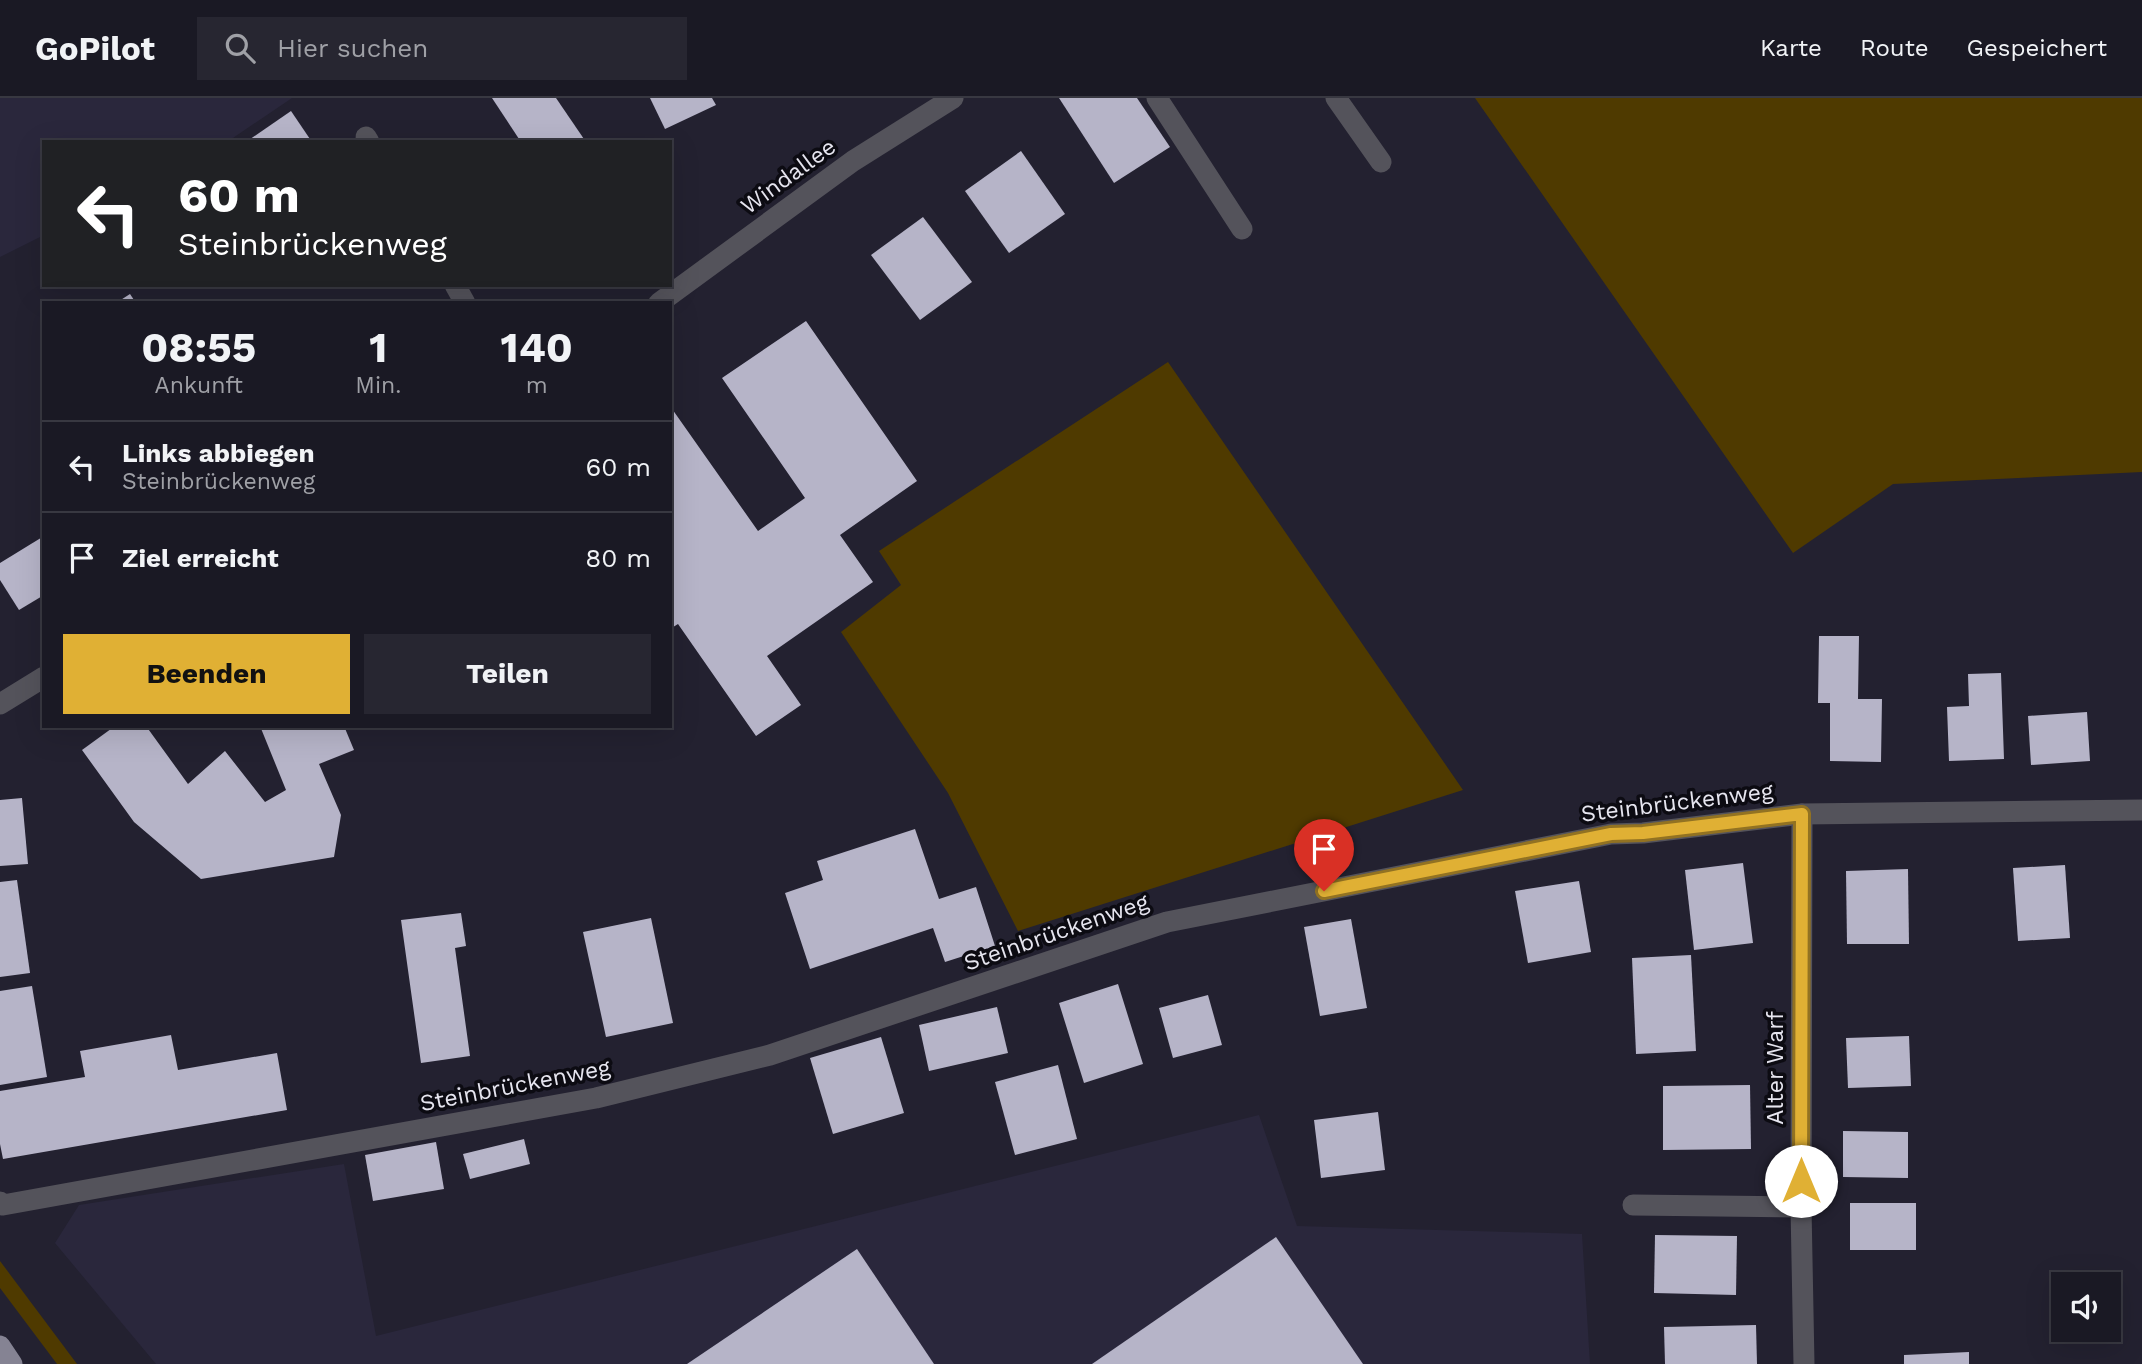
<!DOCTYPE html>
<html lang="de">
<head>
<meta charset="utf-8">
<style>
  :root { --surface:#1a1924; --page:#272631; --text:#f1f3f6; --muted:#9fa0a6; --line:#383841; --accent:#e0b034 }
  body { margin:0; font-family:"Work Sans",sans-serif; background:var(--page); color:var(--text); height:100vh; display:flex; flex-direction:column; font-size:26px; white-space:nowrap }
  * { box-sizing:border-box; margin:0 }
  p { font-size:23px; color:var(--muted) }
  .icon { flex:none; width:38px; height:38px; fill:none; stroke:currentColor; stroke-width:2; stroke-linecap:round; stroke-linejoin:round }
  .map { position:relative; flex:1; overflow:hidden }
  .drawer { position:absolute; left:42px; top:203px; width:630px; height:427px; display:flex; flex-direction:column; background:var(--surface); border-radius:0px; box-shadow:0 7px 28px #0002,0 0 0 2px var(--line) }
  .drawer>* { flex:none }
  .banner { position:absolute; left:42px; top:42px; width:630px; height:147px; border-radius:0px; box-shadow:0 7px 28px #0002,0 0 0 2px var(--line); background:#202124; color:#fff; overflow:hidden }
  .controls { position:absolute; left:2051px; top:1174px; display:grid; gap:14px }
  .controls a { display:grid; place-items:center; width:70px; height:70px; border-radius:0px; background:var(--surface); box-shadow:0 7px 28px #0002,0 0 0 2px var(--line); font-size:35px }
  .pin { position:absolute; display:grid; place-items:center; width:60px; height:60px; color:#fff; margin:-72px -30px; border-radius:50% 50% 50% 0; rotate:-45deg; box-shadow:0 0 7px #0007 }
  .pin .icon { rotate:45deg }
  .me { position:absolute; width:77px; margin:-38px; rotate:0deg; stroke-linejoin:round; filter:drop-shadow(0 0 5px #0008) }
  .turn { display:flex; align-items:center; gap:24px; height:147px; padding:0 21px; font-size:32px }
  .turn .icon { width:91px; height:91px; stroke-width:2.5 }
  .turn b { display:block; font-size:49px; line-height:60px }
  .eta { display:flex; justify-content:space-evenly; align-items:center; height:119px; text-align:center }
  .eta b { font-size:42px; font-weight:700; line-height:49px }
  .action { display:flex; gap:14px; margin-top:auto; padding:14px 21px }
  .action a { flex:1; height:80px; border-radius:0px; background:var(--accent); color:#111; font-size:28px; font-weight:700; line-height:80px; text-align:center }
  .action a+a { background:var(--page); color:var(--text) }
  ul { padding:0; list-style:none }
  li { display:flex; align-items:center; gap:21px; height:91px; padding:0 21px; border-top:2px solid var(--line) }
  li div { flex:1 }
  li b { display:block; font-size:26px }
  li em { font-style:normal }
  header { display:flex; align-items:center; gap:42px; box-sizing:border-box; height:98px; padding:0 35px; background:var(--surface); border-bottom:2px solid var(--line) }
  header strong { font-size:33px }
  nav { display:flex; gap:38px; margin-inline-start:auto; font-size:24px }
  .search { width:490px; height:63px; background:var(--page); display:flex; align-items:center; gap:18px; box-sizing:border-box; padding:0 24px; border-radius:0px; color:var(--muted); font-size:26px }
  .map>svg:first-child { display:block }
  .built { fill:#2a273c }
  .green { fill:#4f3a00 }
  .building { fill:#b6b4c8 }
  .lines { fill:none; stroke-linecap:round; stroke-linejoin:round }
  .minor { stroke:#54535b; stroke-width:21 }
  .major { stroke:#858393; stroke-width:21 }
  .route-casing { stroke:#927222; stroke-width:18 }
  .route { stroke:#e0b034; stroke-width:12 }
  .labels { text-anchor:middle; stroke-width:7; stroke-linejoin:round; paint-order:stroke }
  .street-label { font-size:23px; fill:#e6e5ef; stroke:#0c0b12 }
</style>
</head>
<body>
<header>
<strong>GoPilot</strong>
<div class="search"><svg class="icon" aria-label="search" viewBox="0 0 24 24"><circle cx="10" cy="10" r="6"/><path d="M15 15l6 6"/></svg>Hier suchen</div>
<nav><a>Karte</a><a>Route</a><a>Gespeichert</a></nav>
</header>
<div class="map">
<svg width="2142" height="1266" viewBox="0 0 2142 1266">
  <rect width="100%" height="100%" fill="#232130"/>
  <g class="built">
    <polygon points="0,0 292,0 227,44 44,44 44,137 0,159"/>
    <polygon points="1259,1017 1297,1128 1582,1136 1590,1266 156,1266 55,1145 79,1107 344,1066 376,1238"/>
  </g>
  <g class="green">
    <polygon points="1475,0 2142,0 2142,374 1893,386 1793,455"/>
    <polygon points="1168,264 1463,692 1018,833 948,695 841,534 901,487 879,453"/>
    <polygon points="0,1163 77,1266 57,1266 0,1190"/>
  </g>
  <g class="building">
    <polygon points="492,0 556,0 586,44 521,44"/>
    <polygon points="650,0 712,0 716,7 665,31"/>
    <polygon points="1059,0 1137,0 1170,49 1114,85"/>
    <polygon points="291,13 312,44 246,44"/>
    <polygon points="1021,53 1065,116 1009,155 965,93"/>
    <polygon points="923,119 972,184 920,222 871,157"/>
    <polygon points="130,196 136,205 116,205"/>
    <polygon points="806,223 917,383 840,437 873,484 767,558 801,607 756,638 678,526 670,531 670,308 758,433 805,400 722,280"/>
    <polygon points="44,438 44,497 19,512 0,482 0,465"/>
    <polygon points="1819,538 1859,538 1858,601 1882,601 1881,664 1830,663 1830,605 1818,605"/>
    <polygon points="2001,575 2004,661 1949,663 1947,609 1969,608 1968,576"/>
    <polygon points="2087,614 2090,663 2031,667 2028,618"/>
    <polygon points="115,628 146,628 188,686 225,653 265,704 286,692 260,628 344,628 354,652 319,666 341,717 334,759 201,781 134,724 82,652"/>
    <polygon points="22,700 28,766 0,768 0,702"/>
    <polygon points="915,731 939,801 976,789 995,848 945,864 933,830 810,871 785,795 823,782 817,763"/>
    <polygon points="1743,765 1753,845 1694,852 1685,772"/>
    <polygon points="2065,767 2070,840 2018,843 2013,770"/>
    <polygon points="1908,771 1909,846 1847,846 1846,773"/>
    <polygon points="17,782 30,875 0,879 0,784"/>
    <polygon points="1579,783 1591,854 1528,865 1515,793"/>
    <polygon points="461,815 466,848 455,850 470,958 421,965 401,822"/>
    <polygon points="651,820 673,925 606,939 583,834"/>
    <polygon points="1351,821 1367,910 1320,918 1304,829"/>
    <polygon points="1691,857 1696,953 1636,956 1632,860"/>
    <polygon points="1118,886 1143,966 1084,985 1059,905"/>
    <polygon points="32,888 47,979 0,987 0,893"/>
    <polygon points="1208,897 1222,947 1173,960 1159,910"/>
    <polygon points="997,909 1008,955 929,973 919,927"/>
    <polygon points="171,937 178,972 277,955 287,1012 3,1061 0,1046 0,993 85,979 80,953"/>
    <polygon points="1909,938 1911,988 1848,990 1846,940"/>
    <polygon points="881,939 904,1015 833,1036 810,960"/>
    <polygon points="1058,967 1077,1041 1015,1057 995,984"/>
    <polygon points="1750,987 1751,1051 1663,1052 1663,988"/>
    <polygon points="1378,1014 1385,1072 1321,1080 1314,1022"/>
    <polygon points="1843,1033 1908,1034 1908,1080 1843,1079"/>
    <polygon points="524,1041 530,1066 470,1081 463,1056"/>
    <polygon points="436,1044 444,1091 373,1103 365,1057"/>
    <rect x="1850" y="1105" width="66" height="47"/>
    <polygon points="1655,1137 1737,1138 1736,1197 1654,1195"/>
    <polygon points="1276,1139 1363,1266 1092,1266"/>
    <polygon points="857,1151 934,1266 687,1266"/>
    <polygon points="1756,1227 1757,1266 1665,1266 1664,1229"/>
    <polygon points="1969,1254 1969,1266 1904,1266 1904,1257"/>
  </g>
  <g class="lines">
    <g class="minor">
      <polyline points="1157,0 1242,131"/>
      <polyline points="1336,0 1381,64"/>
      <polyline points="366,39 369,44"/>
      <polyline points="455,187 465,205"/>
      <polyline points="659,205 853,63 953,0"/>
      <polyline points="0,606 44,579"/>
      <polyline points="1802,716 1801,1109 1804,1266"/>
      <polyline points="0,1104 3,1107 596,1000 770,957 1167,824 1611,736 1643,735 1802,716 2142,712"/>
      <polyline points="1633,1107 1801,1109"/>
    </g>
    <polyline class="major" points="0,1248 12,1266"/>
  </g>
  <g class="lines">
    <g class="route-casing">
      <polyline id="route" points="1324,793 1611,736 1643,735 1802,716 1801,1083"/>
    </g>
    <use href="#route" class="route"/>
  </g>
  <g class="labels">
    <g class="street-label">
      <text transform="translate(788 78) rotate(-36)" y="8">Windallee</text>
      <text transform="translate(1677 704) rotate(-7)" y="8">Steinbrückenweg</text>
      <text transform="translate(1056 834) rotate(-19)" y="8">Steinbrückenweg</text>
      <text transform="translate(1775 970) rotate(-90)" y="8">Alter Warf</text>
      <text transform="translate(515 987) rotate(-11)" y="8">Steinbrückenweg</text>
    </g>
  </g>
</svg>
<div class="controls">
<a><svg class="icon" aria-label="sound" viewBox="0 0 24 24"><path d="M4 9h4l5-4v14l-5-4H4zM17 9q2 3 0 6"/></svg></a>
</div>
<div class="pin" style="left:1324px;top:793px;background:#d93025"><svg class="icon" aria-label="arrive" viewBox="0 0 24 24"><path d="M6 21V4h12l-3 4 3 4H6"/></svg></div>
<svg class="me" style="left:1801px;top:1083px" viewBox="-20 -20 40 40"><circle r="19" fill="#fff"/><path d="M0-13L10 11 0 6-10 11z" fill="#e0b034"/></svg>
<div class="banner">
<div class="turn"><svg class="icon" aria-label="left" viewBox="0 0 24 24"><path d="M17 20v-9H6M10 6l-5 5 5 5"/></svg><div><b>60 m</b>Steinbrückenweg</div></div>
</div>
<section class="drawer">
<div class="eta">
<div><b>08:55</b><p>Ankunft</p></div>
<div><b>1</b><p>Min.</p></div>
<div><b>140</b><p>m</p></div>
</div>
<ul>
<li><svg class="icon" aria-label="left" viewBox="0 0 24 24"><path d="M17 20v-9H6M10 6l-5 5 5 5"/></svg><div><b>Links abbiegen</b><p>Steinbrückenweg</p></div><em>60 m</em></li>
<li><svg class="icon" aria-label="arrive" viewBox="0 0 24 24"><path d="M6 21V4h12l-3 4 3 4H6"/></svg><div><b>Ziel erreicht</b></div><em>80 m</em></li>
</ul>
<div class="action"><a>Beenden</a><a>Teilen</a></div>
</section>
</div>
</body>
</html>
